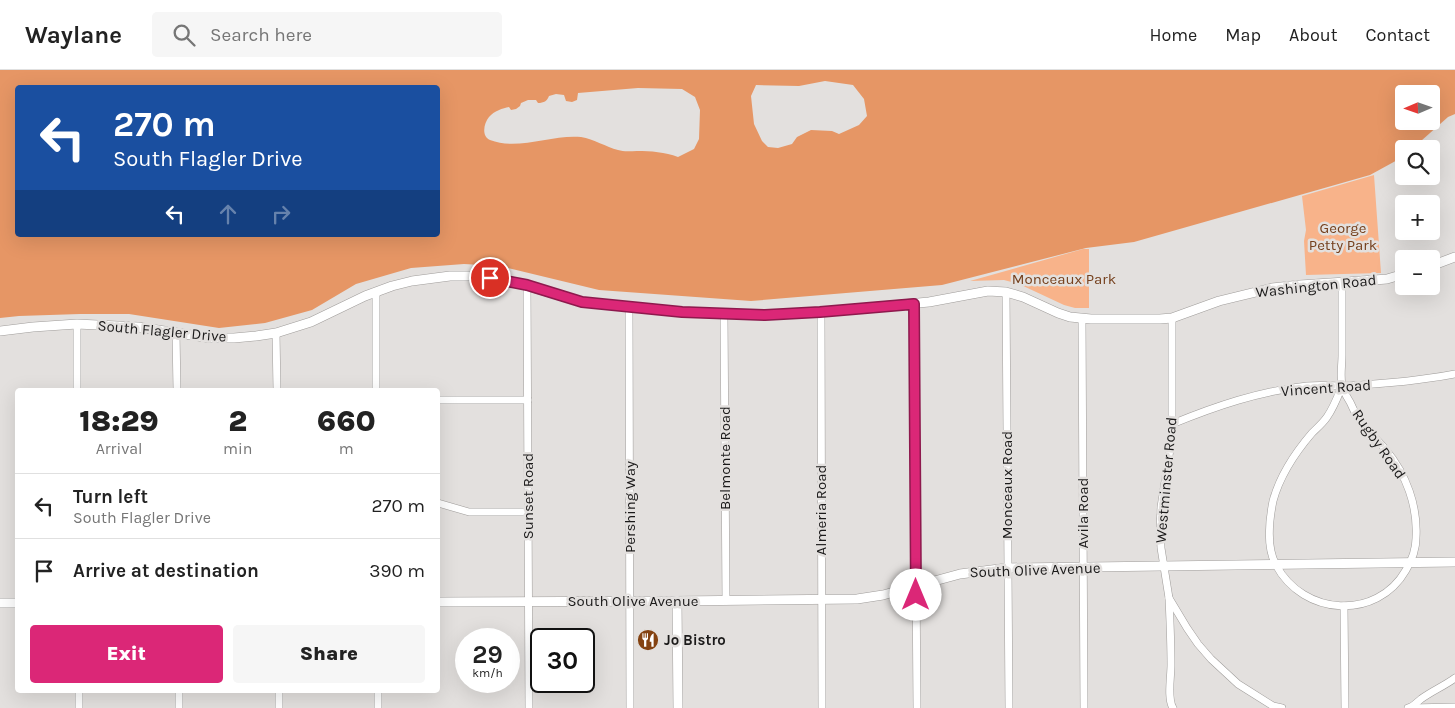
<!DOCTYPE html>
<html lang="en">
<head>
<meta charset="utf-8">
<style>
  :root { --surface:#fff; --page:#f6f6f6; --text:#222; --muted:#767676; --line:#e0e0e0; --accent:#db2777 }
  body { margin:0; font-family:Karla,sans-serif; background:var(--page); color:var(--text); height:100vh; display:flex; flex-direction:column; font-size:19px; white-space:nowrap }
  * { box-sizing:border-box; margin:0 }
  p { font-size:16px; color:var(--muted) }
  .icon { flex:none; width:28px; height:28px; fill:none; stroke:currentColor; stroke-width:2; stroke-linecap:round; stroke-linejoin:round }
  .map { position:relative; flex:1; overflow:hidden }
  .details { position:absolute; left:15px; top:318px; width:425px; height:305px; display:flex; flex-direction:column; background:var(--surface); border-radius:5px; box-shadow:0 5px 20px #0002 }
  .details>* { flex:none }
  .hud { position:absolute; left:15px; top:15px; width:425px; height:152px; border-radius:5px; box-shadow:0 5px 20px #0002; background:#1a4fa0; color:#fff; overflow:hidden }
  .needle { width:32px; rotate:268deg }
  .fabs { position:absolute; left:1395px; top:15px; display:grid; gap:10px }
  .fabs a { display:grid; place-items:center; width:45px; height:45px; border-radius:5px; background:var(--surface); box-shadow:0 5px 20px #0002; font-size:25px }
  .speed { position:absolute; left:455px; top:558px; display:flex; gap:10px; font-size:25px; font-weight:700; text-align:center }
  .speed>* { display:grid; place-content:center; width:65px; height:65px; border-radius:50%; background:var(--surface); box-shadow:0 5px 20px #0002; line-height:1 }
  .speed small { font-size:12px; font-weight:400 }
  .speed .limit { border:2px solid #111; border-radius:8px; background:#fff; color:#111 }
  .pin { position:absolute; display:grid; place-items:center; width:42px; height:42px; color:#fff; margin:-21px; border:2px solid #fff; border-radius:50%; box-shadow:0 1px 5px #0007 }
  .me { position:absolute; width:55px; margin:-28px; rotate:0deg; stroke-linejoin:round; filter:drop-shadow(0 0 4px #0008) }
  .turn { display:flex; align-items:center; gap:18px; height:105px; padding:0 15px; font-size:22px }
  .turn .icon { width:65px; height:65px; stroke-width:2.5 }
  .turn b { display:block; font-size:35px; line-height:42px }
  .lanes { display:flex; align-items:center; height:48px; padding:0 15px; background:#0003; justify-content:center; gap:25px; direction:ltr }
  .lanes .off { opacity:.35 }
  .eta { display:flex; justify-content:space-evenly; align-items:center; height:85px; text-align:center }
  .eta b { font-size:30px; font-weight:800; line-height:35px }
  .action { display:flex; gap:10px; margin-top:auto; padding:10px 15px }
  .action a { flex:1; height:58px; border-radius:5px; background:var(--accent); color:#fff; font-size:20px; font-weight:800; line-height:58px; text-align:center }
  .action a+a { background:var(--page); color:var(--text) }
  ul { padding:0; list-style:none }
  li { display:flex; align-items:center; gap:15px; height:65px; padding:0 15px; border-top:1px solid var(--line) }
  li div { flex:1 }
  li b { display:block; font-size:19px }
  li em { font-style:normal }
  header { display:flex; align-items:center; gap:30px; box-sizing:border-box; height:70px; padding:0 25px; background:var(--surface); border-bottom:1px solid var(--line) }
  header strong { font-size:24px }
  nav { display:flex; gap:28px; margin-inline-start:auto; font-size:18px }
  .search { width:350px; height:45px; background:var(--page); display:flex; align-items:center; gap:12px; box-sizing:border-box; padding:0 18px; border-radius:5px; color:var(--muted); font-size:19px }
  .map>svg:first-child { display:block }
  .green { fill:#f8b38a }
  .water { fill:#e69665; fill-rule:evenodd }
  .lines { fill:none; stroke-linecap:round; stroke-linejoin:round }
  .minor-casing { stroke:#9f9c9a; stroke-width:8 }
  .tertiary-casing { stroke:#9f9c9a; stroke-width:10 }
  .minor { stroke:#fff; stroke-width:7 }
  .tertiary { stroke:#fff; stroke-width:9 }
  .route-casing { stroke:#8e194d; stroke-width:12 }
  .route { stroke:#db2777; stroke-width:9 }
  .labels { text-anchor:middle; stroke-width:5; stroke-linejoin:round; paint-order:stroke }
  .park-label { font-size:15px; fill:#75401d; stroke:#e3e0de }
  .street-label { font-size:15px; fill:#1b1a1a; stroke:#e3e0de }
  .poi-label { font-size:15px; font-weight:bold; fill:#1b1a1a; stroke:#e3e0de; text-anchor:start }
</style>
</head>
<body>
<header>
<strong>Waylane</strong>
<div class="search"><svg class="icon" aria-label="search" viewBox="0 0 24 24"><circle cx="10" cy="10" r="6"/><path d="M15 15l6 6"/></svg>Search here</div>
<nav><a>Home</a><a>Map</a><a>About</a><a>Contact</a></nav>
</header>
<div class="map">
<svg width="1455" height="638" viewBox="0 0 1455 638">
  <rect width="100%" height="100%" fill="#e3e0de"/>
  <g class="green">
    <polygon points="1374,105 1381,203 1306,205 1304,171 1306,160 1302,126"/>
    <polygon points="1083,179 1089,179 1089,238 1075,238 1064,235 1019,214 1004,210 970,211"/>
  </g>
  <path class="water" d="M0,0H1455V44L1448,47L1412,79H1404V86L1401,88L1370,105L1134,172L1086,178L942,215L751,231L599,220L500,196L464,194L411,198L356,214L312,240L265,253L219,258L129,244H80L19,246L0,248ZM825,11L853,15L864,29L867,46L859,55L839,64L832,61L811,60L797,67L792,74L778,78L768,77L762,71L754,54L751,26L756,15L799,16ZM18,18H438V165H18ZM638,18L682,19L695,27L700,40L699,69L694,79L678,87C665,82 651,81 637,81C631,81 624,82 618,80C606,77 594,69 581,67C553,64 518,81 490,70C481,66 484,53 489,47C494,41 503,38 509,37L511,40L516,39L520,36L521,33L528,30H536L538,33C544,33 547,31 549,26L556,24L564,25L566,31L572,32L577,30L578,23ZM1404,24H1431V51H1404Z"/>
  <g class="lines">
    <g class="minor-casing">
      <g id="minor">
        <path d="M1342,213C1342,237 1342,261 1342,285C1342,295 1340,306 1342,315C1343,321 1347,327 1350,332C1354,340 1357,349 1363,355C1370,364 1379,371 1386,380C1406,404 1418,436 1416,468C1416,479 1412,490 1406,500C1377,551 1303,546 1276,495C1266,477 1269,451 1273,431C1280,405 1294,384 1312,363C1317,358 1323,353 1327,347C1334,337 1338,326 1342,316"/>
        <polyline points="527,215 529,638"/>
        <polyline points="376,222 376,320"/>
        <polyline points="1006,222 1009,638"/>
        <polyline points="914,234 917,638"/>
        <polyline points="629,237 630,638"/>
        <polyline points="821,242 822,638"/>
        <polyline points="724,245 726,531"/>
        <polyline points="1172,248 1172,354 1171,373 1161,437 1160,460 1161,478 1169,528 1187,558 1198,574 1211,589 1238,614 1273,636 1282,638"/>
        <polyline points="1082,249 1084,638"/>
        <polyline points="77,254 77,320"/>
        <polyline points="176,263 177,320"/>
        <polyline points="276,263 277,320"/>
        <polyline points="438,330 528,330"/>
        <path d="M1172,354C1216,336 1260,321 1307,316C1320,315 1333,316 1345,316C1382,314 1419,311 1455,304"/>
        <polyline points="438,433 469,442 528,442"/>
        <path d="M1169,528C1170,550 1171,573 1171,595C1171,607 1167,629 1173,638"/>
        <polyline points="1344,536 1345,638"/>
        <polyline points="79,620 79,638"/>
        <polyline points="179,620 179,638"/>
        <polyline points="279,620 279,638"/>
        <polyline points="378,620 378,638"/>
        <path d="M1408,638C1413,637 1416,633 1421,629C1432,621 1444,616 1455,608"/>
        <polyline points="1411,638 1455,637"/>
      </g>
    </g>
    <g class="tertiary-casing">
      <g id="tertiary">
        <polyline points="1431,196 1455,187"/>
        <polyline points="0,261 33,257 77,254 138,257 211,268 234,268 256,266 276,263 311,252 365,226 392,216 412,211 450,206 470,206 510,211 582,232 682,242 765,245 821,242 929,232 988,221 1006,222 1023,227 1058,243 1070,247 1091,249 1160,249 1172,248 1219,231 1272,218 1300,215 1361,211 1387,209 1404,204"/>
        <polyline points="677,531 678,638"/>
        <polyline points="438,532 677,531 857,529 883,525 960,504 1007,498 1455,492"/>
        <polyline points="0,533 18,533"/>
      </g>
    </g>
    <use href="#minor" class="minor"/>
    <use href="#tertiary" class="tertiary"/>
  </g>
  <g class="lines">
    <g class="route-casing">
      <polyline id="route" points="490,208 527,215 582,232 682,242 765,245 820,242 914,234 916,525"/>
    </g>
    <use href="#route" class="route"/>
  </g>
  <defs>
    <g id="restaurant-disc" transform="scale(1.125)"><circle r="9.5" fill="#844211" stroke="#e3e0de"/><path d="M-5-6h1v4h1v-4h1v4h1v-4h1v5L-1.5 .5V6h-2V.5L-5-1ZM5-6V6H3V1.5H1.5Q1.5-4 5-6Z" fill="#fff"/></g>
  </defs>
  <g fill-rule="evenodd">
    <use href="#restaurant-disc" x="648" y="570"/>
  </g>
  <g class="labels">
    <g class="park-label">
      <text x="1343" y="163">George<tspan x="1343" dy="17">Petty Park</tspan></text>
      <text x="1064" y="214">Monceaux Park</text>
    </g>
    <g class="street-label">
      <text transform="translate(1316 216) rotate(-6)" y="5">Washington Road</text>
      <text transform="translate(162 261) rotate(5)" y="5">South Flagler Drive</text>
      <text transform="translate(1326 318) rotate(-4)" y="5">Vincent Road</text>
      <text transform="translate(1379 374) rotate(55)" y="5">Rugby Road</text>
      <text transform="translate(725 388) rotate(-90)" y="5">Belmonte Road</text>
      <text transform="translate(1166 410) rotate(-85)" y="5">Westminster Road</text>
      <text transform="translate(1007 415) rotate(-90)" y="5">Monceaux Road</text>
      <text transform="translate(528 426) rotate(-90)" y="5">Sunset Road</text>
      <text transform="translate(630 437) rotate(-90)" y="5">Pershing Way</text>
      <text transform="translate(821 440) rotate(-90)" y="5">Almeria Road</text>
      <text transform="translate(1083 443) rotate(-90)" y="5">Avila Road</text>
      <text transform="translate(1035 500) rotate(-2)" y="5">South Olive Avenue</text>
      <text x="633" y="536">South Olive Avenue</text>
    </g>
    <g class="poi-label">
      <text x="664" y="575">Jo Bistro</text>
    </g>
  </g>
</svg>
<div class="fabs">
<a><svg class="needle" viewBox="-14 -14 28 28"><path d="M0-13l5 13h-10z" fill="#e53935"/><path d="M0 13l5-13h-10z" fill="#767676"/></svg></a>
<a><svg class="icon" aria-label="search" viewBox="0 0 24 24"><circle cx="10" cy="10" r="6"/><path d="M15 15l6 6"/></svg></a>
<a>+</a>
<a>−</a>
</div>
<div class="speed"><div>29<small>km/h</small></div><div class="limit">30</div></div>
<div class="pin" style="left:490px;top:208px;background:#d93025"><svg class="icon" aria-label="arrive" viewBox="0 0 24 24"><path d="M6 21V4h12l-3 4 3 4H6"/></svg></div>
<svg class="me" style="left:916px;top:525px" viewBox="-20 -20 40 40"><circle r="19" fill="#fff"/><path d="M0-13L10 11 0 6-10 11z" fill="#db2777"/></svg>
<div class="hud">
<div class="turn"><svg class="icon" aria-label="left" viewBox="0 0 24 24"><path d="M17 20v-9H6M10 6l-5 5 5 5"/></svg><div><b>270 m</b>South Flagler Drive</div></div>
<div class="lanes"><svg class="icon" aria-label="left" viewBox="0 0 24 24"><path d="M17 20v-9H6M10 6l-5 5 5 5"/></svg><svg class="icon off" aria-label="ahead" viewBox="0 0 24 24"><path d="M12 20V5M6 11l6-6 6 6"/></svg><svg class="icon off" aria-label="right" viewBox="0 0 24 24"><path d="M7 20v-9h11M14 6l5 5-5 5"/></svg></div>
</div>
<section class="details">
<div class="eta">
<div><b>18:29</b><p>Arrival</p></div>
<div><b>2</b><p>min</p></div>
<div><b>660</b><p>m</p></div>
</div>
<ul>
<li><svg class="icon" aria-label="left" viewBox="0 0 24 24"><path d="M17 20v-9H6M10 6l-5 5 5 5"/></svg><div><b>Turn left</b><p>South Flagler Drive</p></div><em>270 m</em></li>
<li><svg class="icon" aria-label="arrive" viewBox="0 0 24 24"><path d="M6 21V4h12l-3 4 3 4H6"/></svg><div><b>Arrive at destination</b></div><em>390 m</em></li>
</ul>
<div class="action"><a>Exit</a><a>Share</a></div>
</section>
</div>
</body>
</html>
